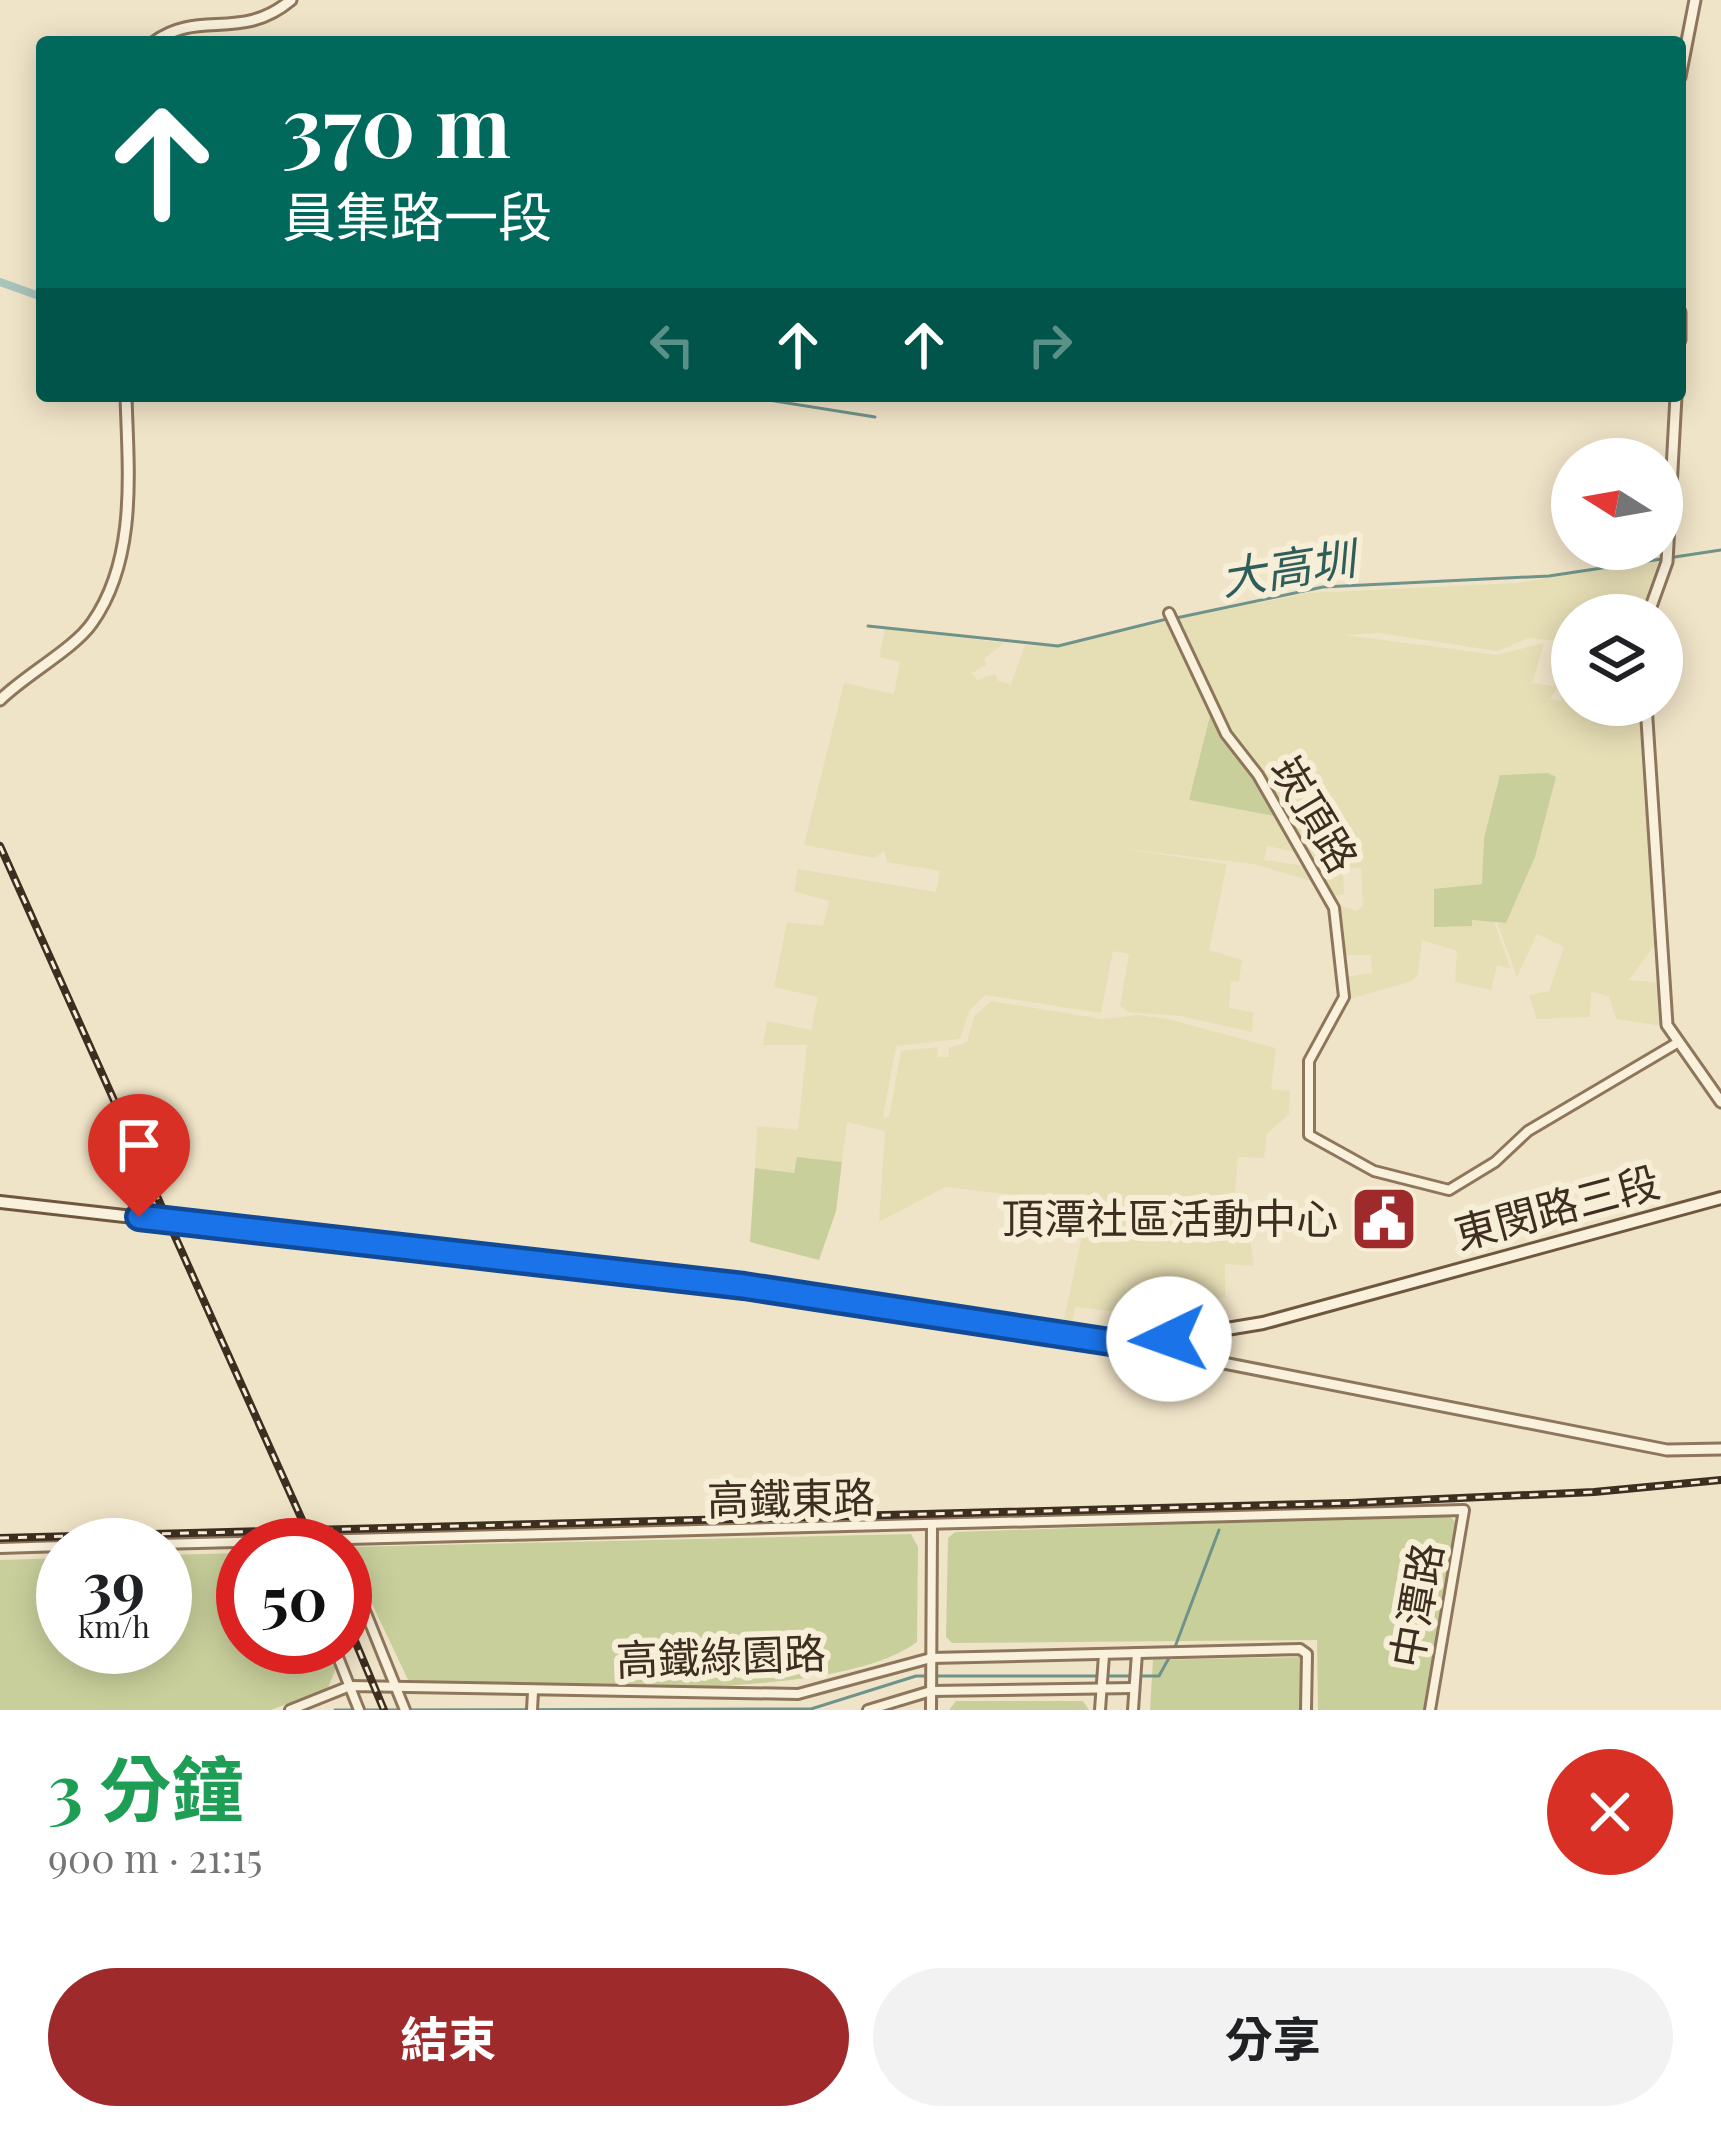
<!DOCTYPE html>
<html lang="zh-TW">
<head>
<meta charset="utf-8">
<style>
  :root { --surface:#fff; --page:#f2f2f2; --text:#202124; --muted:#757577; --accent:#9e2a2b }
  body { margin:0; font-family:"Playfair Display","Noto Sans TC",serif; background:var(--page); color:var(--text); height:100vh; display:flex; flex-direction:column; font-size:45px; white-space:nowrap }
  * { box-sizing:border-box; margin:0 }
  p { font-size:39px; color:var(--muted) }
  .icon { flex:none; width:66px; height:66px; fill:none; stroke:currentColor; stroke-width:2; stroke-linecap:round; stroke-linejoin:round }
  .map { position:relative; height:1710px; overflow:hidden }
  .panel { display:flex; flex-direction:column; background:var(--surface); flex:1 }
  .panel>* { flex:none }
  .hud { position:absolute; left:36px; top:36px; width:1650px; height:366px; border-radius:12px; box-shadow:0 6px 30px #0003; background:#00695c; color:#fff; overflow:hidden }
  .needle { width:78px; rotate:281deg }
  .buttons { position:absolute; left:1551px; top:438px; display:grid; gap:24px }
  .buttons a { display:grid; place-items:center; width:132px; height:132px; border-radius:50%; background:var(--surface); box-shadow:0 6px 30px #0003; font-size:60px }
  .speed { position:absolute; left:36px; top:1518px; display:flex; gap:24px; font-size:60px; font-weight:700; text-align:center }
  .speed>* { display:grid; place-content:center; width:156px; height:156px; border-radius:50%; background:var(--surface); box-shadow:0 6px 30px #0003; line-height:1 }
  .speed small { font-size:30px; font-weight:400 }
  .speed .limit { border:18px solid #d22; background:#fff; color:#111 }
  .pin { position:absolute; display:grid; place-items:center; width:102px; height:102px; color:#fff; margin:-123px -51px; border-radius:50% 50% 50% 0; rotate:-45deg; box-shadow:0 0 12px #0007 }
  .pin .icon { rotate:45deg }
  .me { position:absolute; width:132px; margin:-66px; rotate:267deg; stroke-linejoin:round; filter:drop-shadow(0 0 9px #0008) }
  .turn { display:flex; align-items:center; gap:42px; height:252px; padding:0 48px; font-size:54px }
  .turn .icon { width:156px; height:156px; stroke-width:2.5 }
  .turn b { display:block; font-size:84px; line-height:102px }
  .lanes { display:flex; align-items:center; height:114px; padding:0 48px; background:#0003; justify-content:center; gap:60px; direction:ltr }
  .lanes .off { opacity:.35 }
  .round { display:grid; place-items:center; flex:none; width:126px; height:126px; border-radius:63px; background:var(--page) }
  .overview { display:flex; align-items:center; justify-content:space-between; height:204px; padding:0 48px }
  h1 { font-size:72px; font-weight:700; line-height:90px; color:#1e9e55 }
  .button { display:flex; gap:24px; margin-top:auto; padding:24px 48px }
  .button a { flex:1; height:138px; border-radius:72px; background:var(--accent); color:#fff; font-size:48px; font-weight:700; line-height:138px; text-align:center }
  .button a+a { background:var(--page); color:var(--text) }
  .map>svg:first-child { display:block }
  .farmland { fill:#e6deb5 }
  .green { fill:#c9cf9b }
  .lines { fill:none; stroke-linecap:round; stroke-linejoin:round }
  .stream { stroke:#6f938a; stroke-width:3 }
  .canal { stroke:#a9c4bc; stroke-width:8 }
  .minor-casing { stroke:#8d765c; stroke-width:14 }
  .tertiary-casing { stroke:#8d765c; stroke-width:15 }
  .secondary-casing { stroke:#6f573f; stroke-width:16 }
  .minor { stroke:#faf1dc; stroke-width:8 }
  .tertiary { stroke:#faf1dc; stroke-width:9 }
  .secondary { stroke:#faf1dc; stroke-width:10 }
  .rail-casing { stroke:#3d2e20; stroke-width:8 }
  .rail { stroke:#f7eed8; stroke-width:3; stroke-dasharray:9; stroke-linecap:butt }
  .route-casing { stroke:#114b97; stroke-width:30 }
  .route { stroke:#1a73e8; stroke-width:21 }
  .labels { text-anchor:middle; stroke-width:12; stroke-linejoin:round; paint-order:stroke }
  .street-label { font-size:42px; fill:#3d2e20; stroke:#f7eed8 }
  .poi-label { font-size:42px; fill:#3d2e20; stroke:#f7eed8; text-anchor:end }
  .water-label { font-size:45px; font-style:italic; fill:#2f5d5a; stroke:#f7eed8 }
</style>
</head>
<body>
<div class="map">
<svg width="1721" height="1710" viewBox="0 0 1721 1710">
  <rect width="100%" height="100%" fill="#f0e4c8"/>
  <g class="farmland">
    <polygon points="1663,559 1644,609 1635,615 1572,615 1572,642 1529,638 1497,651 1379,633 1345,635 1497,655 1544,643 1532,683 1558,687 1550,699 1561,701 1560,688 1567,680 1572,681 1572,705 1642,705 1658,941 1629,980 1660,983 1663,1026 1616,1019 1609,996 1591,992 1590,1017 1537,1019 1529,995 1549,991 1564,947 1537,934 1517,977 1497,923 1506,923 1484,838 1482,884 1434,890 1471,920 1494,922 1511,969 1497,965 1491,990 1455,982 1457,951 1422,940 1418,975 1412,981 1349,999 1344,977 1372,973 1371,955 1342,955 1335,904 1356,911 1363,906 1361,868 1343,869 1344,894 1334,896 1227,727 1175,619 1309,593 1516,583"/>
    <polygon points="1167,622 1213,717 1189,800 1275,816 1296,852 1267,846 1264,860 1306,866 1314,882 1254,864 1116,848 1227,864 1209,950 1242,960 1239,982 1231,981 1229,1008 1253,1012 1252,1032 1180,1016 1128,1012 1120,1006 1129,954 1113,951 1101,1013 985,995 969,1011 960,1039 896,1046 883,1117 889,1118 901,1051 938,1047 937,1057 949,1057 949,1048 967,1042 974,1016 991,1001 1102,1019 1138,1015 1168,1019 1276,1048 1271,1089 1290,1091 1289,1114 1267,1134 1264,1158 1238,1157 1234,1207 1204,1208 1200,1236 1250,1238 1254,1266 1225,1264 1225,1298 1195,1297 1195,1284 1173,1282 1170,1310 1155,1309 1154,1316 1075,1307 1071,1330 1062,1329 1083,1231 1061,1227 1065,1201 945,1187 879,1222 885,1131 847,1122 842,1162 798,1158 795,1173 755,1168 757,1126 798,1130 807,1045 763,1045 767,1021 811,1030 818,997 774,987 787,922 823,926 829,901 794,891 798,869 936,892 940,871 887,862 884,851 875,858 804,845 844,683 894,694 900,662 879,657 885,629 1004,643 984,659 986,665 972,673 977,680 995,674 998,681 1011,684 1025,645 1060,646"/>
  </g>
  <g class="green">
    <polygon points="1210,716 1251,769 1275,816 1189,800"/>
    <polygon points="1548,773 1556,777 1535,857 1506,923 1472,920 1472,926 1434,927 1434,889 1482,884 1484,838 1500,775"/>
    <polygon points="797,1157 842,1162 836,1211 819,1260 750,1242 755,1168 794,1173"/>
    <polygon points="1448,1515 1456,1522 1424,1710 1318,1710 1317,1640 952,1643 946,1637 948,1538 955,1532"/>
    <path d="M911,1534L918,1547L917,1642C829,1707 526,1685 410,1684L348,1553L349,1547Z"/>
    <polygon points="243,1553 243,1647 327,1647 336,1668 328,1688 271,1710 0,1710 0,1560 63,1558 63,1647 165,1647 165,1555"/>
    <polygon points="1302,1657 1301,1710 1150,1710 1153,1660"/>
    <polygon points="956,1701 1083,1701 1089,1710 949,1710"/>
  </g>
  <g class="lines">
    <g class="stream">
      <polyline points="743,396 875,417"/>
      <polyline points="1176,618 1323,587 1549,576 1721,550"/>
      <polyline points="868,626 1058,646 1167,619"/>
      <polyline points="335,1710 811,1709 916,1676 1159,1676 1175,1647 1219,1530"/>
    </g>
    <polyline class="canal" points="0,282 42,297"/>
    <g class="minor-casing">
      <g id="minor">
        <polyline points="1169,613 1226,734 1258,775 1334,908 1344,997 1309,1061 1309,1135 1374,1171 1449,1190 1495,1162 1528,1131 1677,1043"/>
        <polyline points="119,1545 1464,1510 1430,1710"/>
        <polyline points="0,1548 63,1546"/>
        <polyline points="345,1561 405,1710"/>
        <polyline points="334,1647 359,1710"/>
        <polyline points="290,1710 350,1686 798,1694 931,1658 1300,1649 1307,1654 1306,1710"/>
        <polyline points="532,1710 533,1692"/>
        <polyline points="868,1710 931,1691 1134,1688"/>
        <polyline points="931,1710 932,1526"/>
        <polyline points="1100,1710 1104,1655"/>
        <polyline points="1133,1710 1137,1653"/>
      </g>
    </g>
    <g class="tertiary-casing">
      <g id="tertiary">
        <path d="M154,42C199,9 241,42 291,0"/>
        <polyline points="1680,77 1695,0"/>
        <polyline points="1680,312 1680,340"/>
        <polyline points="1648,615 1667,562 1676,396"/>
        <path d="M0,700C25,675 74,649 92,623C138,558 128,469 126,396"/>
        <polyline points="1646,705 1667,1025 1721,1102"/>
        <polyline points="1137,1346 1667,1450 1721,1449"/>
      </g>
    </g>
    <g class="secondary-casing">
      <polyline id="secondary" points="0,1202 744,1286 1130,1345 1263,1323 1721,1198"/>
    </g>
    <use href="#minor" class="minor"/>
    <use href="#tertiary" class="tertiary"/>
    <use href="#secondary" class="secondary"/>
    <g class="rail-casing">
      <g id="rail">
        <polyline points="0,846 312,1542"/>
        <polyline points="0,1538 1350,1503 1594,1492 1721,1480"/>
        <polyline points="345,1617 384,1710"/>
      </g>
    </g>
    <use href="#rail" class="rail"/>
  </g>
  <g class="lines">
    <g class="route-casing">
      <polyline id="route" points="139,1217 744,1286 1130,1345 1169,1339"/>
    </g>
    <use href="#route" class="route"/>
  </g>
  <defs>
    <g id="civic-square" transform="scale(3.45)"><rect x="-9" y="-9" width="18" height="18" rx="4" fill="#9e2a2b" stroke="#f7eed8"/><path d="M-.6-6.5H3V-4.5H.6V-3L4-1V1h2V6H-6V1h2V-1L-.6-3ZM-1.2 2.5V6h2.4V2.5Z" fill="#fff"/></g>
  </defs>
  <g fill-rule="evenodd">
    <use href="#civic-square" x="1384" y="1219"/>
  </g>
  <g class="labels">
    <g class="street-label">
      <text transform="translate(1314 814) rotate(59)" y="15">崁頂路</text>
      <text transform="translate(1557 1208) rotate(-15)" y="15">東閔路三段</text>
      <text transform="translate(791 1499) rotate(-1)" y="15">高鐵東路</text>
      <text transform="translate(1417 1605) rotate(-80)" y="15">中潭路</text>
      <text transform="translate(721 1657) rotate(-2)" y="15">高鐵綠園路</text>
    </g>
    <g class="poi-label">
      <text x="1338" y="1234">頂潭社區活動中心</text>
    </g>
    <g class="water-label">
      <text transform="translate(1288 569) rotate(-9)" y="16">大高圳</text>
    </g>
  </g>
</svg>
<div class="buttons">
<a><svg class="needle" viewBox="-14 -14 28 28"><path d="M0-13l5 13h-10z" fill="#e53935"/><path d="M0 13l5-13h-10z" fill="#757577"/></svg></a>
<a><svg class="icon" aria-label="layers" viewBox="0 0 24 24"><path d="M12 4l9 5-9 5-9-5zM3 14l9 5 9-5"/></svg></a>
</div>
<div class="speed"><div>39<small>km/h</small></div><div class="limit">50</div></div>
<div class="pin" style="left:139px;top:1217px;background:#d93025"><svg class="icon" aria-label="arrive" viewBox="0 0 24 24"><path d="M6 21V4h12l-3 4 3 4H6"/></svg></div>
<svg class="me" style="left:1169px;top:1339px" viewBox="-20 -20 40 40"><circle r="19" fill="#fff"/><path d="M0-13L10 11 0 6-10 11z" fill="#1a73e8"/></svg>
<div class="hud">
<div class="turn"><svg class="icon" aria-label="ahead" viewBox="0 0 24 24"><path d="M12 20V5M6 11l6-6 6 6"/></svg><div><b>370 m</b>員集路一段</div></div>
<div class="lanes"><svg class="icon off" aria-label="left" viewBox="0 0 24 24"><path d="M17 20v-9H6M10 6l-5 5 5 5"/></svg><svg class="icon" aria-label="ahead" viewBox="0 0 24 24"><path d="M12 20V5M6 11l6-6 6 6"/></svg><svg class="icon" aria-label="ahead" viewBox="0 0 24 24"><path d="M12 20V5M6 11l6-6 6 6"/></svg><svg class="icon off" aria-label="right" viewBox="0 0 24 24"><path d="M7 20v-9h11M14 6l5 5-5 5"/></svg></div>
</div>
</div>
<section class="panel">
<div class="overview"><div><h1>3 分鐘</h1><p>900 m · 21:15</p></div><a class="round" style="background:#d93025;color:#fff"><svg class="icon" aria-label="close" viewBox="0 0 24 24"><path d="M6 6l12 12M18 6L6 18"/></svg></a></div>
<div class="button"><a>結束</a><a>分享</a></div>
</section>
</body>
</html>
